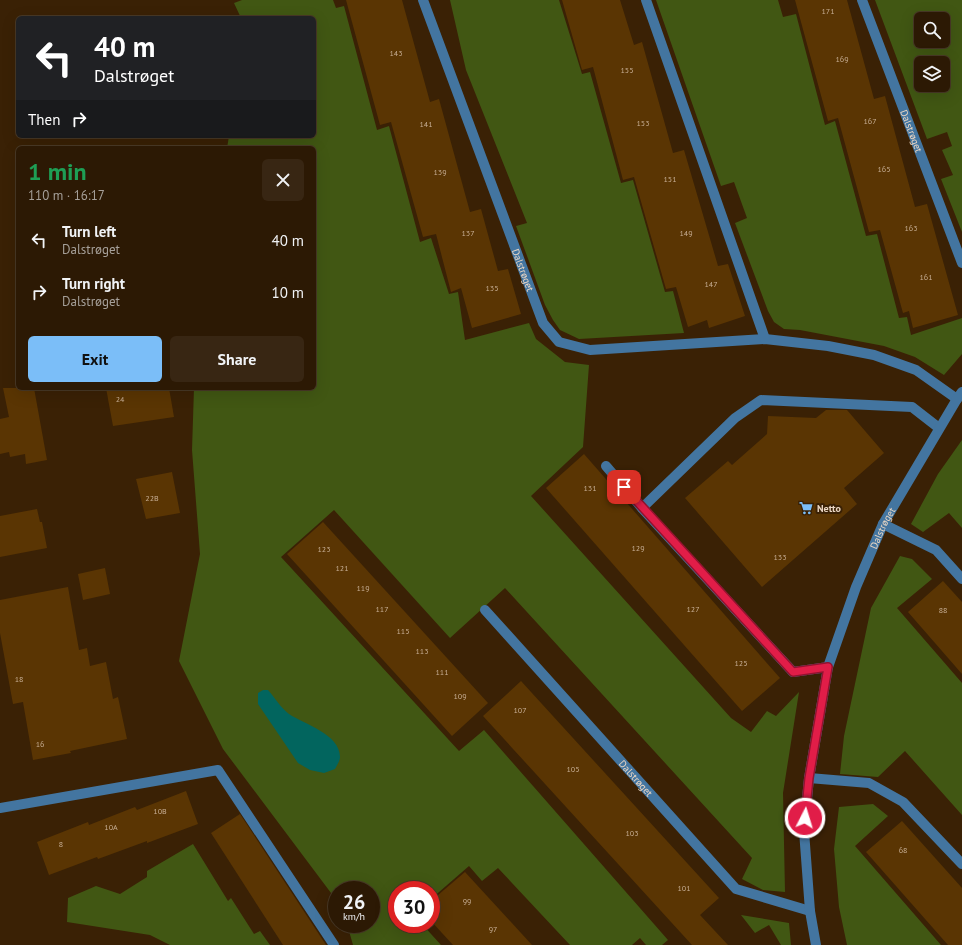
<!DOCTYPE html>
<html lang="en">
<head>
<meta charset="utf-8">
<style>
  :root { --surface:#2c1904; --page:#382613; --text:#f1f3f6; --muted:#a6a09a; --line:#483826; --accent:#7bbef8 }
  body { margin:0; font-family:"PT Sans",sans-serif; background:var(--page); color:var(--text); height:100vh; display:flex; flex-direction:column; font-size:15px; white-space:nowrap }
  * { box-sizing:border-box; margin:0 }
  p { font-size:13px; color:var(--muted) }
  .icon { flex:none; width:22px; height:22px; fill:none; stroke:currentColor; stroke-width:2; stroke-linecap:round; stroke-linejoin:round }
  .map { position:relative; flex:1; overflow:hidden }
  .side { position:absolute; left:16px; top:146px; width:300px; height:244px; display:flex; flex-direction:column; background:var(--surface); border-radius:6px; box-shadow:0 4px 16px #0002,0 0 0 1px var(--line) }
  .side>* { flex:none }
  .guide { position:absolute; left:16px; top:16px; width:300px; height:122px; border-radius:6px; box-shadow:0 4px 16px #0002,0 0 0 1px var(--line); background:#202124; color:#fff; overflow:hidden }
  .fabs { position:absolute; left:914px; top:12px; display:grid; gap:8px }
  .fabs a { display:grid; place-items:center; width:36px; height:36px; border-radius:6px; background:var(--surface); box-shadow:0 4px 16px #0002,0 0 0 1px var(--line); font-size:20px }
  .speed { position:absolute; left:328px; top:881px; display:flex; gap:8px; font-size:20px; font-weight:700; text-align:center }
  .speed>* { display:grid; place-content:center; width:52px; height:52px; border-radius:50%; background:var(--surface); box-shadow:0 4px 16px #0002,0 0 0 1px var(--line); line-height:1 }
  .speed small { font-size:10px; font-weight:400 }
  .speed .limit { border:6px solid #d22; background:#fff; color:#111 }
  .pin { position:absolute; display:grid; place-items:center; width:34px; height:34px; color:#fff; margin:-17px; border-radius:8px; box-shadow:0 2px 6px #0006 }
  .me { position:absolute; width:44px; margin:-22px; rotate:5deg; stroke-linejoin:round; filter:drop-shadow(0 0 3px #0008) }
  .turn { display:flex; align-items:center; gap:14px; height:84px; padding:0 12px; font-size:18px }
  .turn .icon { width:52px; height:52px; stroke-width:2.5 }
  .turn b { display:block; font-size:28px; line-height:34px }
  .then { display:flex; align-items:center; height:38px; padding:0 12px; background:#0003; gap:8px; font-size:15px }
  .round { display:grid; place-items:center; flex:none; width:42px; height:42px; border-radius:6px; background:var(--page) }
  .head { display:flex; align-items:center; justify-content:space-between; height:68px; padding:0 12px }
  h1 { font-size:24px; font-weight:600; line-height:30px; color:#1e9e55 }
  .button { display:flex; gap:8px; margin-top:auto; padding:8px 12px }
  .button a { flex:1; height:46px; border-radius:6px; background:var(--accent); color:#111; font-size:16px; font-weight:600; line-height:46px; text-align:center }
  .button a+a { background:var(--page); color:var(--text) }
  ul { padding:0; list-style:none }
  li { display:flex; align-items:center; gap:12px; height:52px; padding:0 12px }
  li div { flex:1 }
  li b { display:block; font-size:15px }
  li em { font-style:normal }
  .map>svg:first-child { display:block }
  .green { fill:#415713; fill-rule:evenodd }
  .water { fill:#02655e }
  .building { fill:#5a3503 }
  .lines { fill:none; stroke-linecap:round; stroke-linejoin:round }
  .minor { stroke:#4375a0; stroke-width:10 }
  .route-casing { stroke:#92132f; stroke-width:10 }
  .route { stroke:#e11d48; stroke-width:7 }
  .labels { text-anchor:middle; stroke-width:4; stroke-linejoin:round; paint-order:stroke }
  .number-label { font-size:8px; fill:#c7ae94 }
  .street-label { font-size:10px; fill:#ebd7c4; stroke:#3a2105 }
  .poi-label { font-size:10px; font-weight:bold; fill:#ebd7c4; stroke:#3a2105; text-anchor:start }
</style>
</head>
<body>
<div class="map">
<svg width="962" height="945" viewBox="0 0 962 945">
  <rect width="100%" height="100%" fill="#3a2105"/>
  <g class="green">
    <polygon points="242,0 333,0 336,8 344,6 377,130 389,126 420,242 431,238 449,294 458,292 465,340 529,323 536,339 565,362 589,365 583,447 531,496 731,718 751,732 767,711 776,716 799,692 783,793 785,892 763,890 742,879 752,858 505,588 450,638 334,510 281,557 459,751 484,730 668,940 662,945 646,945 640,938 632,945 570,945 498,868 482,881 469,866 431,899 431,890 397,890 397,924 422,924 441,945 353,945 347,924 371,924 371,890 337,890 337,901 223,749 179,661 200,554 192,450 194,388 314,388 314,148 227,148 229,136 314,136 314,18 241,18 234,3"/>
    <polygon points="450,0 559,0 582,74 590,72 621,183 633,180 665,292 673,291 684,333 579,339 560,330 553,320 545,305 516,226 527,223 466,70"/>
    <polygon points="656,0 778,0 783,17 796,14 825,125 835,121 866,236 877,234 899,318 907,317 911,335 962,318 962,354 944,375 915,357 884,346 800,330 784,329 774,322 768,311 735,223 747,218 734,182 721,186"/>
    <path d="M875,0H962V232L941,179L953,175L942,150L952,146L947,132L927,139ZM921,19H943V41H921ZM921,63H943V85H921Z"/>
    <polygon points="962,440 962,528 949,513 923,532 911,524 938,474"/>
    <polygon points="900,556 912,559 932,579 897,608 962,683 962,815 905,751 878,777 840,774 844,736 871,608"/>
    <polygon points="873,804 888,816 855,846 941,945 847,945 839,907 834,849 839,807"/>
    <polygon points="193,844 228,901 231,898 254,934 260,931 270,945 170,945 150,935 67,922 68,898 96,886 120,894 147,877 147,871"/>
    <polygon points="741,915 789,923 791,945 781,945 769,925 755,933"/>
  </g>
  <path class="water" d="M263,690H268C275,698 281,708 289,714C304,724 340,734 340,757C340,761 337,765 335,769L324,773L310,770L298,763L258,704V693Z"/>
  <g class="building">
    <polygon points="346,0 402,0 430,102 439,99 470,212 481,209 498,271 508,269 521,314 472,328 461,288 451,292 436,234 423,237 391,122 380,125"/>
    <polygon points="562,0 620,0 634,45 642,42 673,153 684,150 718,266 728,264 745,316 709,328 707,320 688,327 676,287 666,289 634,177 623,180 593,67 582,70"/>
    <polygon points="795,0 847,0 874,99 885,96 915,207 927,204 958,315 913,328 909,311 903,313 880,230 869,232 838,118 828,121"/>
    <polygon points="3,388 34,388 47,460 26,464 25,454 10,457 9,452 0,454 0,419 9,417"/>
    <polygon points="106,388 169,388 174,417 113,426"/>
    <polygon points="826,410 847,410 884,453 844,488 857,504 762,587 685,498 728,461 732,465 767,434 768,416 816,418"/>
    <polygon points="584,454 780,678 742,711 546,488"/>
    <polygon points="172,472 180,513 146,519 136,479"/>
    <polygon points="37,509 40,522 42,522 47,548 0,557 0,516"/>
    <polygon points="323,522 488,703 452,736 287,554"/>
    <polygon points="105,568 110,594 83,600 78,574"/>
    <polygon points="943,581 962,602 962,674 908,612"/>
    <polygon points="68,587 79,650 87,648 90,666 106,662 113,699 118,697 127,739 70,751 71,753 33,760 23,702 13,704 0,633 0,600"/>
    <polygon points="521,681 719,898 700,915 728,945 692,945 483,716"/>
    <polygon points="186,791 198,824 147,843 147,841 98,859 97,857 49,875 37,842 88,822 89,825 135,807 137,810"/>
    <polygon points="240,814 326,945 283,945 211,833"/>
    <polygon points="902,821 962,888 962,945 948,945 866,852"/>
    <polygon points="465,872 532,945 453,945 431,921 431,901"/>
  </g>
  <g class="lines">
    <g class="minor">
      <path id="s1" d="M423,0L543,323L559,342L590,350L765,339L828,346L874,355L916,370L957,399"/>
      <polyline points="646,0 765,339"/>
      <path id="s2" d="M862,0L962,263"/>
      <polyline points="606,466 642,508 793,672 828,667"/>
      <polyline points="642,508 735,418 761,400 912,407 939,428"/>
      <polyline points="883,524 936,550 962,579"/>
      <path id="s3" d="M485,610L736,889L810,911"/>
      <polyline points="809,778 869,783 903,802 962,864"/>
      <polyline points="0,808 218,770 334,945"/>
      <path id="s4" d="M816,945L810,911L804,831L809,778L828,667L856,587L883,524L957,399L962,392"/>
    </g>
  </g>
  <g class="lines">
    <g class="route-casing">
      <polyline id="route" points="624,487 793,672 828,667 809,778 805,818"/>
    </g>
    <use href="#route" class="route"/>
  </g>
  <defs>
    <g id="supermarket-bare" transform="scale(1.08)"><path d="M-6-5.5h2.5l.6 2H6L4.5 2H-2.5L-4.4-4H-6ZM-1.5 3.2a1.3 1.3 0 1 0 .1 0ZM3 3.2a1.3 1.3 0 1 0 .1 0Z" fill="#7bbef8" stroke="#3a2105" stroke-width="2.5" paint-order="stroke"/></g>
  </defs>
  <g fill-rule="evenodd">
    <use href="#supermarket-bare" x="806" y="508"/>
  </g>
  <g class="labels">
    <g class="number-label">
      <text x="828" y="14">171</text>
      <text x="396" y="56">143</text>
      <text x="842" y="62">169</text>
      <text x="627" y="73">155</text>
      <text x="870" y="124">167</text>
      <text x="643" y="126">153</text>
      <text x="426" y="127">141</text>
      <text x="884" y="172">165</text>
      <text x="440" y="175">139</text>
      <text x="670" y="182">151</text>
      <text x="911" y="231">163</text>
      <text x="468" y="236">137</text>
      <text x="686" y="236">149</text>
      <text x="926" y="280">161</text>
      <text x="711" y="287">147</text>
      <text x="492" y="291">135</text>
      <text x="120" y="402">24</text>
      <text x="590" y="491">131</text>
      <text x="152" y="501">22B</text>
      <text x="638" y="551">129</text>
      <text x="324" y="552">123</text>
      <text x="780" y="560">133</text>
      <text x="342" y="571">121</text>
      <text x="363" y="591">119</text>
      <text x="382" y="612">117</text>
      <text x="693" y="612">127</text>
      <text x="943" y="613">88</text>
      <text x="403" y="634">115</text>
      <text x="422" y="654">113</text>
      <text x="741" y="666">125</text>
      <text x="442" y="675">111</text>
      <text x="19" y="682">18</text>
      <text x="460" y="699">109</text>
      <text x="520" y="713">107</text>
      <text x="40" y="747">16</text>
      <text x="573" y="772">105</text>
      <text x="160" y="814">10B</text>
      <text x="111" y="830">10A</text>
      <text x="632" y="836">103</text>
      <text x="61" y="847">8</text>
      <text x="903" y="853">68</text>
      <text x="684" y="891">101</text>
      <text x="467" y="904">99</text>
      <text x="493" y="932">97</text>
    </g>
    <g class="street-label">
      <text dy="4" stroke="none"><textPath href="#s2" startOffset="140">Dalstrøget</textPath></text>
      <text dy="4" stroke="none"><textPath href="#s1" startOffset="288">Dalstrøget</textPath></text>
      <text dy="4" stroke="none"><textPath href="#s4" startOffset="430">Dalstrøget</textPath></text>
      <text dy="4" stroke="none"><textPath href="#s3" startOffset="226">Dalstrøget</textPath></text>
    </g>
    <g class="poi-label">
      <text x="817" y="512">Netto</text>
    </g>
  </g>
</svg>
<div class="fabs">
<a><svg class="icon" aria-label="search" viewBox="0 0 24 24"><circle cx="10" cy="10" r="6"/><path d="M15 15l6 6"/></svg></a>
<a><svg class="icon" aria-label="layers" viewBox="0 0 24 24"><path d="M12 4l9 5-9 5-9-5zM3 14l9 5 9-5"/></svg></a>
</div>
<div class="speed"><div>26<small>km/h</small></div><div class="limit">30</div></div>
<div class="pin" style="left:624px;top:487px;background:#d93025"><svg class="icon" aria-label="arrive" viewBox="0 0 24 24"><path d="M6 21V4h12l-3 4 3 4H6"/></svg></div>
<svg class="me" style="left:805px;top:818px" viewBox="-20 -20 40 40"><circle r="17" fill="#e11d48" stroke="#fff" stroke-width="3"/><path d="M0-11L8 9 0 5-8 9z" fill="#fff"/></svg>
<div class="guide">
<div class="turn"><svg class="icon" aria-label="left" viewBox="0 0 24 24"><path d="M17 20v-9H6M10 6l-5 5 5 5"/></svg><div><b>40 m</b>Dalstrøget</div></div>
<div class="then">Then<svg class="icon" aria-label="right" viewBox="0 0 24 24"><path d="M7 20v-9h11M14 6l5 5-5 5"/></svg></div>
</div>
<section class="side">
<div class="head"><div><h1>1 min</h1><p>110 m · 16:17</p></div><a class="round"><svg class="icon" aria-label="close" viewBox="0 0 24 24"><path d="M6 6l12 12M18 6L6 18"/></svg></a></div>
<ul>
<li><svg class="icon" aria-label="left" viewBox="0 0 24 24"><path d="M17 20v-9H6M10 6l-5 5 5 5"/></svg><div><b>Turn left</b><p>Dalstrøget</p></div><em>40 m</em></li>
<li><svg class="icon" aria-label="right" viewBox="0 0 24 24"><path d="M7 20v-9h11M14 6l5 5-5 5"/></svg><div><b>Turn right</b><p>Dalstrøget</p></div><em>10 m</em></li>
</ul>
<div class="button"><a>Exit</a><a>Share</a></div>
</section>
</div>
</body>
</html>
